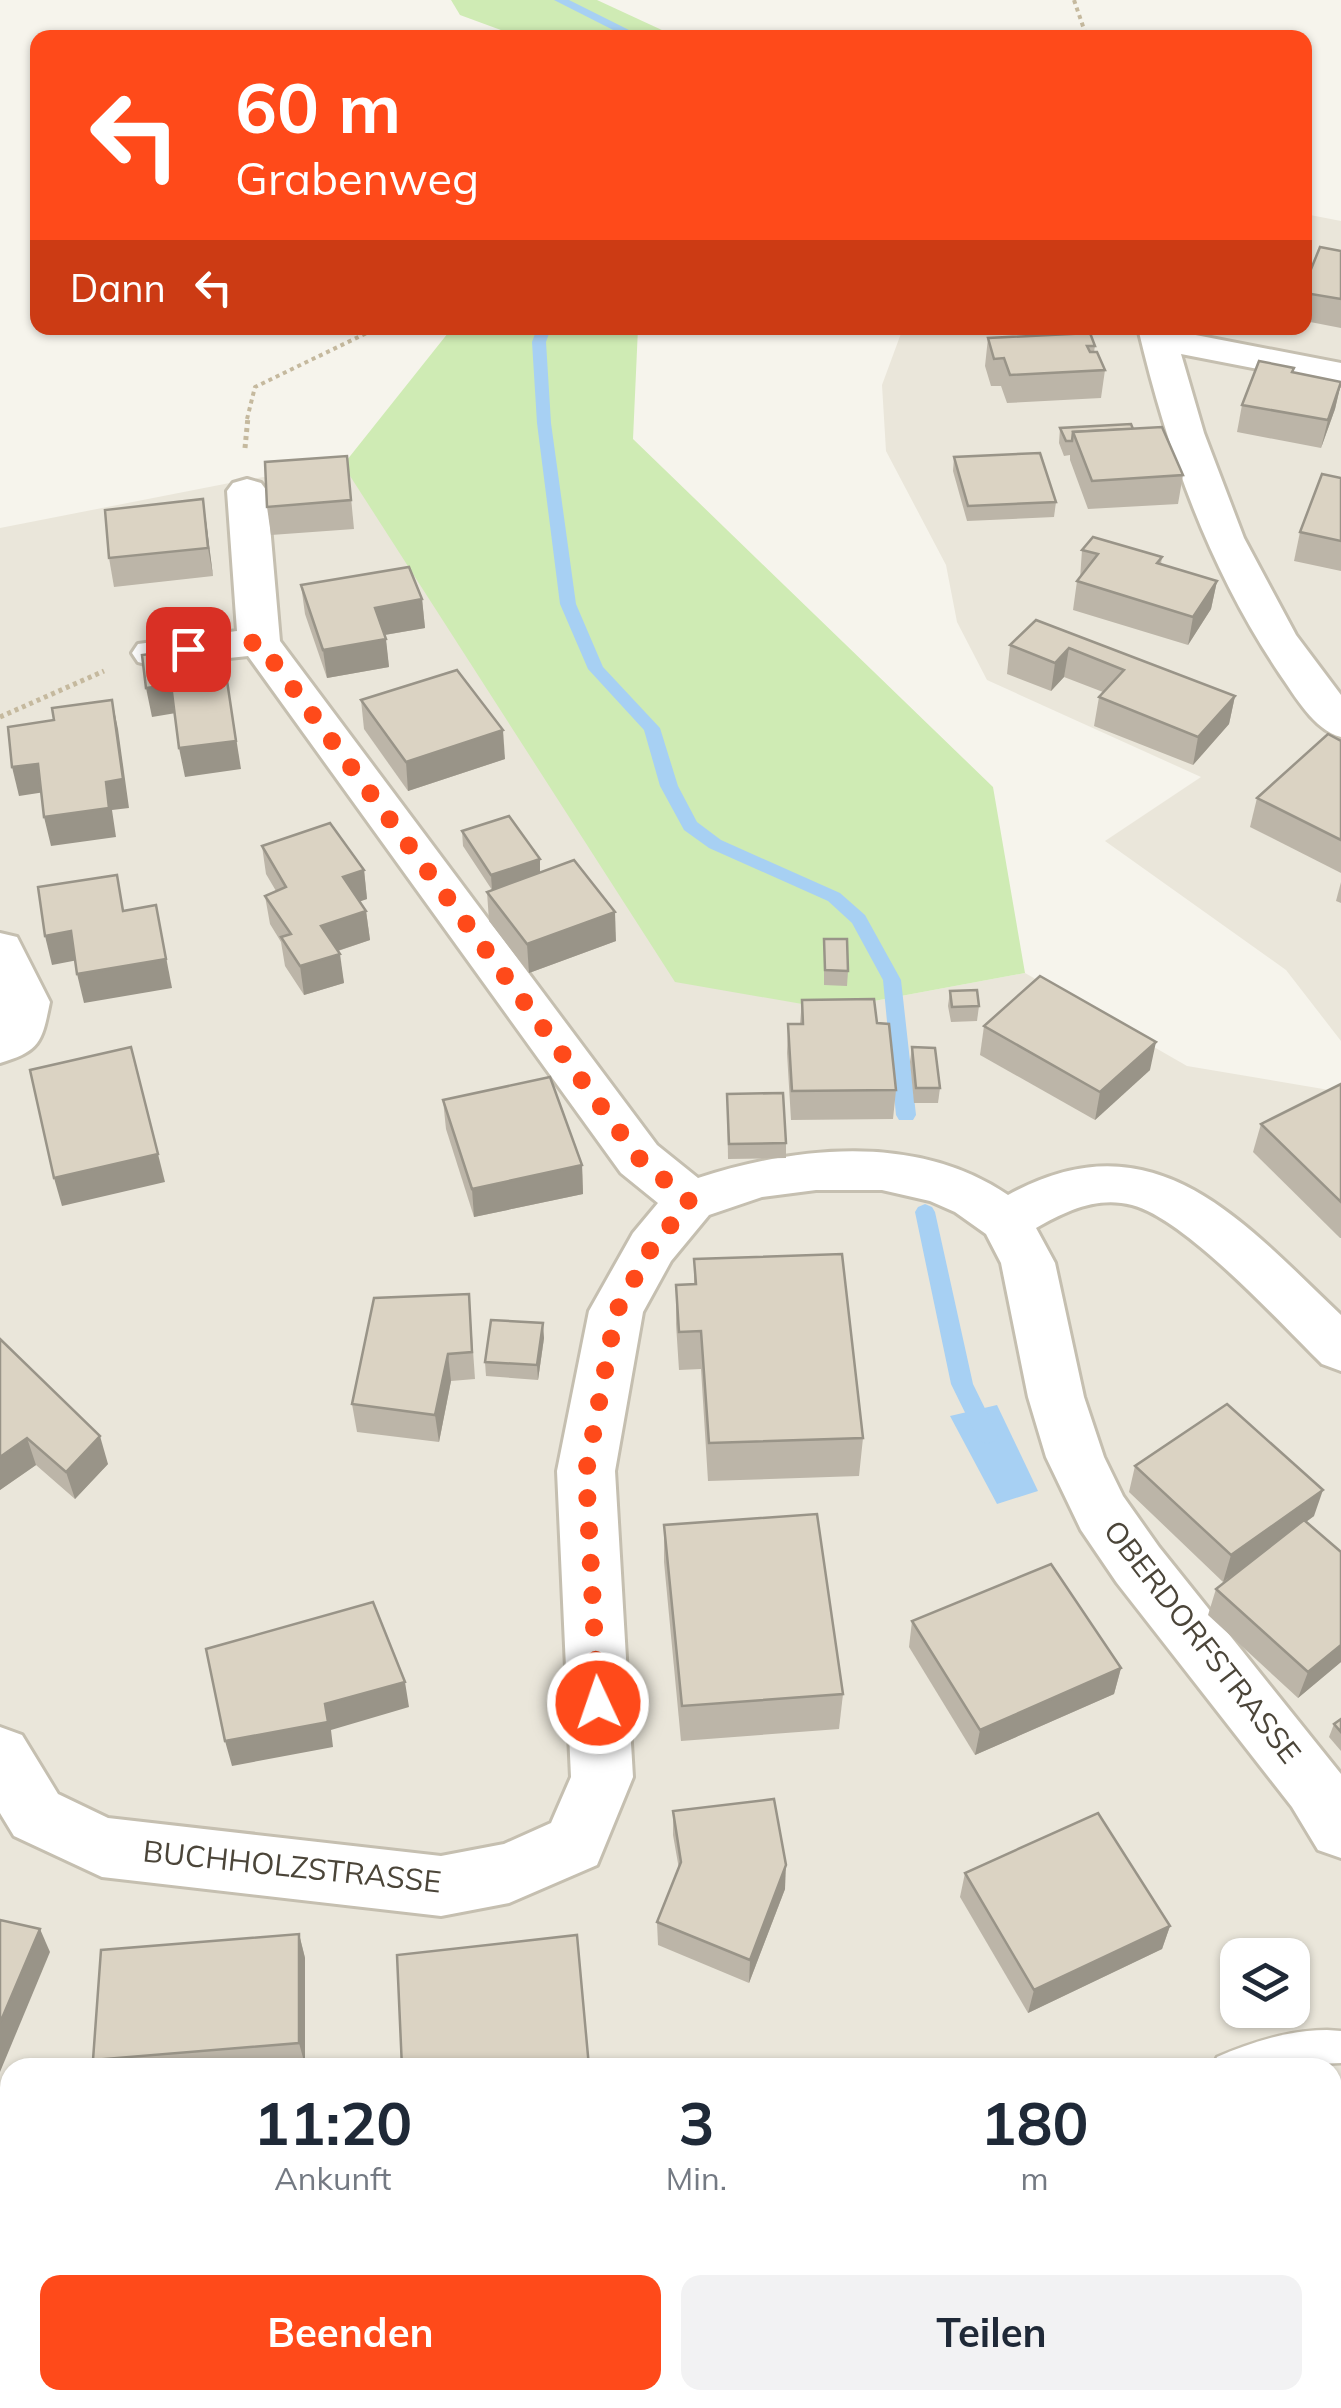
<!DOCTYPE html>
<html lang="de">
<head>
<meta charset="utf-8">
<style>
  :root { --surface:#fff; --page:#f2f2f3; --text:#1f2937; --muted:#747a83; --accent:#ff4a1a }
  body { margin:0; font-family:Mulish,sans-serif; background:var(--page); color:var(--text); height:100vh; display:flex; flex-direction:column; font-size:38px; white-space:nowrap }
  * { box-sizing:border-box; margin:0 }
  p { font-size:32px; color:var(--muted) }
  .icon { flex:none; width:55px; height:55px; fill:none; stroke:currentColor; stroke-width:2; stroke-linecap:round; stroke-linejoin:round }
  .map { position:relative; flex:1; overflow:hidden }
  .sheet { position:absolute; left:0px; top:2058px; width:1342px; height:352px; display:flex; flex-direction:column; background:var(--surface); border-radius:30px 30px 0 0; box-shadow:0 2px 8px #0004 }
  .sheet>* { flex:none }
  .hud { position:absolute; left:30px; top:30px; width:1282px; height:305px; border-radius:20px; box-shadow:0 2px 8px #0004; background:#ff4a1a; color:#fff; overflow:hidden }
  .controls { position:absolute; left:1220px; top:1938px; display:grid; gap:20px }
  .controls a { display:grid; place-items:center; width:90px; height:90px; border-radius:20px; background:var(--surface); box-shadow:0 2px 8px #0004; font-size:50px }
  .pin { position:absolute; display:grid; place-items:center; width:85px; height:85px; color:#fff; margin:-42px; border-radius:20px; box-shadow:0 5px 15px #0006 }
  .me { position:absolute; width:110px; margin:-55px; rotate:357deg; stroke-linejoin:round; filter:drop-shadow(0 0 8px #0008) }
  .turn { display:flex; align-items:center; gap:35px; height:210px; padding:0 40px; font-size:45px }
  .turn .icon { width:130px; height:130px; stroke-width:2.5 }
  .turn b { display:block; font-size:70px; line-height:85px }
  .then { display:flex; align-items:center; height:95px; padding:0 40px; background:#0003; gap:20px; font-size:38px }
  .eta { display:flex; justify-content:space-evenly; align-items:center; height:170px; text-align:center }
  .eta b { font-size:60px; font-weight:700; line-height:70px }
  .cta { display:flex; gap:20px; margin-top:auto; padding:20px 40px }
  .cta a { flex:1; height:115px; border-radius:20px; background:var(--accent); color:#fff; font-size:40px; font-weight:700; line-height:115px; text-align:center }
  .cta a+a { background:var(--page); color:var(--text) }
  .map>svg:first-child { display:block }
  .residential { fill:#eae6da; fill-rule:evenodd }
  .green { fill:#cfebb4 }
  .water { fill:#a7d0f3 }
  .lines { fill:none; stroke-linecap:round; stroke-linejoin:round }
  .stream { fill:#a7d0f3; fill-rule:evenodd }
  .service-casing { stroke:#c5bfb0; stroke-width:5 }
  .minor-casing { stroke:#c5bfb0; stroke-width:6 }
  .path-far1 { stroke:#c5b99e; stroke-width:4; stroke-dasharray:4 4; stroke-linecap:butt }
  .path { stroke:#c5b99e; stroke-width:5; stroke-dasharray:4 4; stroke-linecap:butt }
  .service { fill:#fff; fill-rule:evenodd }
  .minor { fill:#fff; fill-rule:evenodd }
  .wall { fill:#bcb5a8 }
  .shaded-wall { fill:#999488 }
  .building { fill:#dbd3c3; stroke:#999488; stroke-width:2.5 }
  .route { stroke:#ff4a1a; stroke-width:18; stroke-dasharray:0 32.4 }
  .labels { text-anchor:middle; stroke-width:9; stroke-linejoin:round; paint-order:stroke }
  .street-label { font-size:30px; fill:#4b4539; stroke:#fff }
</style>
</head>
<body>
<div class="map">
<svg width="1341" height="2408" viewBox="0 0 1341 2408">
  <rect width="100%" height="100%" fill="#f6f4ec"/>
  <g class="residential">
    <polygon points="1305,214 1341,221 1341,1041 1286,970 1105,841 1201,777 987,680 957,622 946,565 886,451 882,385 903,328 1305,328"/>
    <path d="M343,465L831,1009L1025,973L1187,1066L1341,1092V2408H0V528L250,479ZM1238,1955H1292V2010H1238ZM10,2068H1332V2400H10Z"/>
  </g>
  <g class="green">
    <polygon points="451,0 597,0 677,37 509,33 460,15"/>
    <polygon points="452,328 638,328 633,439 993,787 1025,973 831,1009 675,982 343,465"/>
  </g>
  <polygon class="water" points="997,1405 1038,1491 997,1504 950,1416"/>
  <g class="lines">
    <g class="stream">
      <polygon points="554,0 569,0 645,38 629,38"/>
      <polygon points="537,328 551,328 546,342 551,423 576,604 603,667 660,728 678,786 697,822 721,840 840,893 865,915 901,980 916,1115 913,1120 899,1120 896,1115 883,980 852,923 828,901 709,848 684,830 660,786 644,730 588,669 560,604 537,423 532,342"/>
      <polygon points="925,1204 932,1207 935,1212 973,1384 998,1435 995,1441 987,1444 979,1441 951,1384 915,1212 918,1207"/>
    </g>
    <g class="service-casing">
      <path id="service" d="M1327,2030L1341,2031V2063L1212,2068L1217,2057C1252,2042 1289,2030 1327,2030Z"/>
    </g>
    <g class="minor-casing">
      <g id="minor">
        <path d="M1138,328H1174L1175,331L1341,363V385L1181,354L1204,433L1244,538L1296,635L1341,695V737C1314,730 1295,696 1279,673C1208,567 1167,450 1138,328Z"/>
        <path d="M247,479L261,483L267,491L280,641L657,1145L698,1178C797,1146 917,1133 1008,1195C1154,1114 1241,1220 1341,1315V1371L1322,1364C1280,1323 1186,1219 1132,1205C1097,1196 1066,1211 1036,1228L1055,1263L1084,1397L1104,1457L1123,1496L1159,1547L1341,1774V1858L1318,1850L1292,1807L1117,1583L1081,1530L1046,1457L1028,1397L1001,1263L986,1234L955,1212L930,1201L882,1190H816L762,1197L709,1215L671,1261L643,1312L615,1471L633,1777L597,1865L509,1903L441,1916L102,1877L14,1836L0,1813V1727L22,1735L58,1794L108,1818L441,1856L504,1844L551,1823L571,1777L557,1471L589,1311L633,1233L658,1203L621,1173L248,656L153,666L138,662L132,653L138,644L237,631L227,491L233,483Z"/>
        <path d="M0,933L17,937L50,1002C42,1041 41,1051 0,1063Z"/>
      </g>
    </g>
    <g class="path-far1">
      <polyline points="1074,0 1087,38"/>
      <polyline points="247,419 255,387 377,328"/>
    </g>
    <g class="path">
      <polyline points="245,448 248,417"/>
      <polyline points="0,717 104,671"/>
    </g>
    <use href="#service" class="service"/>
    <use href="#minor" class="minor"/>
  </g>
  <g class="wall">
    <polygon points="1341,251 1341,328 1305,321 1305,284"/>
    <polygon points="988,338 1095,346 1094,352 1105,370 1101,398 1007,403 1001,386 991,386 985,366"/>
    <polygon points="1293,373 1341,384 1335,409 1321,448 1237,432 1242,405"/>
    <polygon points="1060,428 1133,429 1183,475 1178,504 1088,509 1070,460 1070,455 1064,456 1059,443"/>
    <polygon points="347,456 354,529 271,535 267,507"/>
    <polygon points="954,457 1056,502 1054,517 967,521 953,471"/>
    <polygon points="1341,478 1341,571 1294,561 1300,532"/>
    <polygon points="203,499 213,576 114,587 109,558"/>
    <polygon points="1082,550 1162,557 1161,564 1217,581 1211,609 1188,645 1073,610 1077,581 1080,579"/>
    <polygon points="301,585 422,599 425,628 385,635 389,667 327,678 305,614"/>
    <polygon points="1036,620 1235,696 1229,724 1193,765 1094,726 1099,697 1103,692 1064,677 1051,691 1007,674 1010,645"/>
    <polygon points="361,700 505,759 408,791 364,729"/>
    <polygon points="1341,741 1341,873 1250,827 1257,798"/>
    <polygon points="462,831 540,859 540,873 616,941 529,973 489,921 487,892 492,890 463,846"/>
    <polygon points="262,846 364,870 367,899 359,901 366,911 370,940 338,951 344,983 304,995 285,966 281,942 270,924 265,896 276,891 266,874"/>
    <polygon points="1341,882 1341,903 1336,901"/>
    <polygon points="824,939 848,971 847,986 824,985"/>
    <polygon points="950,991 979,1006 977,1021 951,1022 948,1006"/>
    <polygon points="802,1000 877,1023 896,1090 893,1119 791,1120 787,1053 788,1024 800,1024"/>
    <polygon points="984,1026 1150,1070 1095,1120 980,1055"/>
    <polygon points="912,1047 940,1088 938,1103 914,1103 910,1062"/>
    <polygon points="1341,1084 1341,1238 1340,1238 1253,1152 1261,1124"/>
    <polygon points="727,1094 786,1143 786,1158 728,1159"/>
    <polygon points="443,1100 582,1165 583,1194 474,1217 446,1129"/>
    <polygon points="694,1259 863,1438 859,1476 708,1481 701,1369 679,1370 676,1324 676,1285 694,1284"/>
    <polygon points="469,1294 475,1379 451,1381 439,1442 357,1432 352,1404"/>
    <polygon points="544,1338 538,1380 486,1376 485,1362"/>
    <polygon points="0,1339 108,1464 75,1499 36,1465 0,1490"/>
    <polygon points="1135,1466 1314,1516 1306,1522 1341,1662 1298,1698 1208,1615 1216,1589 1255,1558 1223,1582 1129,1492"/>
    <polygon points="664,1525 843,1694 839,1729 681,1741 664,1562"/>
    <polygon points="912,1621 1121,1668 1114,1694 975,1755 909,1647"/>
    <polygon points="1341,1719 1341,1751 1329,1737 1334,1724"/>
    <polygon points="673,1811 785,1889 749,1983 658,1945 657,1922 679,1869 673,1835"/>
    <polygon points="965,1873 1170,1926 1162,1949 1028,2013 960,1897"/>
    <polygon points="299,1934 305,1958 305,2065 276,2068 97,2068 93,2060"/>
  </g>
  <g class="shaded-wall">
    <polygon points="1341,383 1335,409 1321,448 1328,420"/>
    <polygon points="203,499 207,528 213,576 208,548"/>
    <polygon points="1217,581 1211,609 1188,645 1193,617"/>
    <polygon points="422,599 425,628 378,636 375,608"/>
    <polygon points="386,639 389,667 327,678 323,650"/>
    <polygon points="1069,648 1064,677 1051,691 1055,663"/>
    <polygon points="226,674 241,769 185,777 179,748"/>
    <polygon points="171,685 176,713 152,717 146,688"/>
    <polygon points="1235,696 1229,724 1193,765 1198,737"/>
    <polygon points="112,700 118,729 129,808 112,810 116,837 51,846 44,817 106,782"/>
    <polygon points="503,730 505,759 408,791 406,762"/>
    <polygon points="38,764 45,792 19,796 12,767"/>
    <polygon points="540,859 540,874 492,890 491,875"/>
    <polygon points="364,870 367,899 347,906 343,877"/>
    <polygon points="156,905 172,988 84,1003 77,974"/>
    <polygon points="366,911 370,940 325,955 321,926"/>
    <polygon points="615,912 616,941 529,973 527,944"/>
    <polygon points="71,931 78,960 52,965 45,936"/>
    <polygon points="340,954 344,983 304,995 300,966"/>
    <polygon points="1156,1042 1150,1070 1095,1120 1100,1092"/>
    <polygon points="158,1154 165,1182 62,1206 54,1178"/>
    <polygon points="582,1165 583,1194 474,1217 472,1189"/>
    <polygon points="543,1323 544,1338 538,1380 537,1365"/>
    <polygon points="448,1354 451,1381 439,1442 435,1415"/>
    <polygon points="100,1436 108,1464 75,1499 66,1472"/>
    <polygon points="27,1438 36,1465 0,1490 0,1457"/>
    <polygon points="1323,1490 1314,1516 1223,1582 1231,1555"/>
    <polygon points="1341,1645 1341,1662 1298,1698 1308,1672"/>
    <polygon points="1121,1668 1114,1694 975,1755 980,1730"/>
    <polygon points="405,1682 409,1707 331,1730 333,1747 232,1766 225,1741 325,1704"/>
    <polygon points="786,1865 785,1889 749,1983 750,1960"/>
    <polygon points="1170,1926 1162,1949 1028,2013 1034,1990"/>
    <polygon points="40,1929 50,1952 0,2072 0,2023"/>
    <polygon points="299,1934 305,1958 305,2065 299,2043"/>
  </g>
  <g class="building">
    <polygon points="1320,247 1341,251 1341,299 1305,293 1305,284"/>
    <polygon points="1090,333 1095,346 1087,346 1090,352 1097,352 1105,370 1010,375 1004,358 994,359 988,338"/>
    <polygon points="1259,361 1294,368 1292,372 1341,382 1328,420 1242,405"/>
    <polygon points="1131,424 1133,429 1073,432 1072,441 1066,441 1060,428"/>
    <polygon points="1162,427 1183,475 1092,481 1073,432"/>
    <polygon points="1040,453 1056,502 968,506 954,457"/>
    <polygon points="347,456 351,500 267,507 265,462"/>
    <polygon points="1322,474 1341,478 1341,541 1300,532"/>
    <polygon points="203,499 208,548 109,558 105,510"/>
    <polygon points="1093,537 1162,557 1157,563 1217,581 1193,617 1077,581 1098,554 1082,550"/>
    <polygon points="409,567 422,599 375,608 386,639 323,650 301,585"/>
    <polygon points="1036,620 1235,696 1198,737 1099,697 1124,670 1069,648 1055,663 1010,645"/>
    <polygon points="196,648 200,677 226,674 236,741 179,748 171,685 146,688 142,655"/>
    <polygon points="457,670 503,730 406,762 361,700"/>
    <polygon points="112,700 123,779 106,782 109,808 44,817 38,764 12,767 8,727 54,720 52,708"/>
    <polygon points="1328,734 1341,741 1341,840 1257,798"/>
    <polygon points="509,816 540,859 491,875 462,831"/>
    <polygon points="330,823 364,870 343,877 366,911 321,926 340,954 300,966 281,937 291,934 265,896 286,887 262,846"/>
    <polygon points="574,860 615,912 527,944 487,892"/>
    <polygon points="117,875 123,911 156,905 166,959 77,974 71,931 45,936 38,887"/>
    <polygon points="824,939 847,939 848,971 825,970"/>
    <polygon points="1040,976 1156,1042 1100,1092 984,1026"/>
    <polygon points="977,990 979,1006 952,1007 950,991"/>
    <polygon points="874,999 877,1023 889,1024 896,1090 792,1091 788,1024 803,1024 802,1000"/>
    <polygon points="131,1047 158,1154 54,1178 30,1070"/>
    <polygon points="912,1047 935,1048 940,1088 916,1088"/>
    <polygon points="550,1077 582,1165 472,1189 443,1100"/>
    <polygon points="1341,1084 1341,1202 1261,1124"/>
    <polygon points="783,1093 786,1143 729,1144 727,1094"/>
    <polygon points="842,1254 863,1438 709,1443 701,1331 679,1332 676,1285 696,1284 694,1259"/>
    <polygon points="469,1294 472,1352 448,1354 435,1415 352,1404 374,1298"/>
    <polygon points="491,1320 543,1323 537,1365 485,1362"/>
    <polygon points="0,1339 100,1436 66,1472 27,1438 0,1457"/>
    <polygon points="1227,1404 1323,1490 1231,1555 1135,1466"/>
    <polygon points="817,1514 843,1694 682,1706 664,1525"/>
    <polygon points="1304,1520 1341,1552 1341,1645 1308,1672 1216,1589"/>
    <polygon points="1051,1564 1121,1668 980,1730 912,1621"/>
    <polygon points="373,1602 405,1682 325,1704 328,1722 225,1741 206,1649"/>
    <polygon points="1341,1719 1341,1732 1334,1724"/>
    <polygon points="774,1799 786,1865 750,1960 657,1922 681,1862 673,1811"/>
    <polygon points="1098,1813 1170,1926 1034,1990 965,1873"/>
    <polygon points="0,1920 40,1929 0,2023"/>
    <polygon points="299,1934 299,2043 93,2060 101,1950"/>
    <polygon points="577,1935 589,2067 402,2068 397,1955"/>
    <polygon points="925,2400 1066,2400 1072,2408 915,2408"/>
  </g>
  <g class="lines">
    <polyline class="route" points="188,649 259,642 639,1158 690,1202 652,1247 616,1312 586,1472 598,1703"/>
  </g>
  <g class="labels">
    <g class="street-label">
      <text transform="translate(1202 1642) rotate(52)" y="10">OBERDORFSTRASSE</text>
      <text transform="translate(292 1867) rotate(6)" y="10">BUCHHOLZSTRASSE</text>
    </g>
  </g>
</svg>
<div class="controls">
<a><svg class="icon" aria-label="layers" viewBox="0 0 24 24"><path d="M12 4l9 5-9 5-9-5zM3 14l9 5 9-5"/></svg></a>
</div>
<div class="pin" style="left:188px;top:649px;background:#d93025"><svg class="icon" aria-label="arrive" viewBox="0 0 24 24"><path d="M6 21V4h12l-3 4 3 4H6"/></svg></div>
<svg class="me" style="left:598px;top:1703px" viewBox="-20 -20 40 40"><circle r="17" fill="#ff4a1a" stroke="#fff" stroke-width="3"/><path d="M0-11L8 9 0 5-8 9z" fill="#fff"/></svg>
<div class="hud">
<div class="turn"><svg class="icon" aria-label="left" viewBox="0 0 24 24"><path d="M17 20v-9H6M10 6l-5 5 5 5"/></svg><div><b>60 m</b>Grabenweg</div></div>
<div class="then">Dann<svg class="icon" aria-label="left" viewBox="0 0 24 24"><path d="M17 20v-9H6M10 6l-5 5 5 5"/></svg></div>
</div>
<section class="sheet">
<div class="eta">
<div><b>11:20</b><p>Ankunft</p></div>
<div><b>3</b><p>Min.</p></div>
<div><b>180</b><p>m</p></div>
</div>
<div class="cta"><a>Beenden</a><a>Teilen</a></div>
</section>
</div>
</body>
</html>
